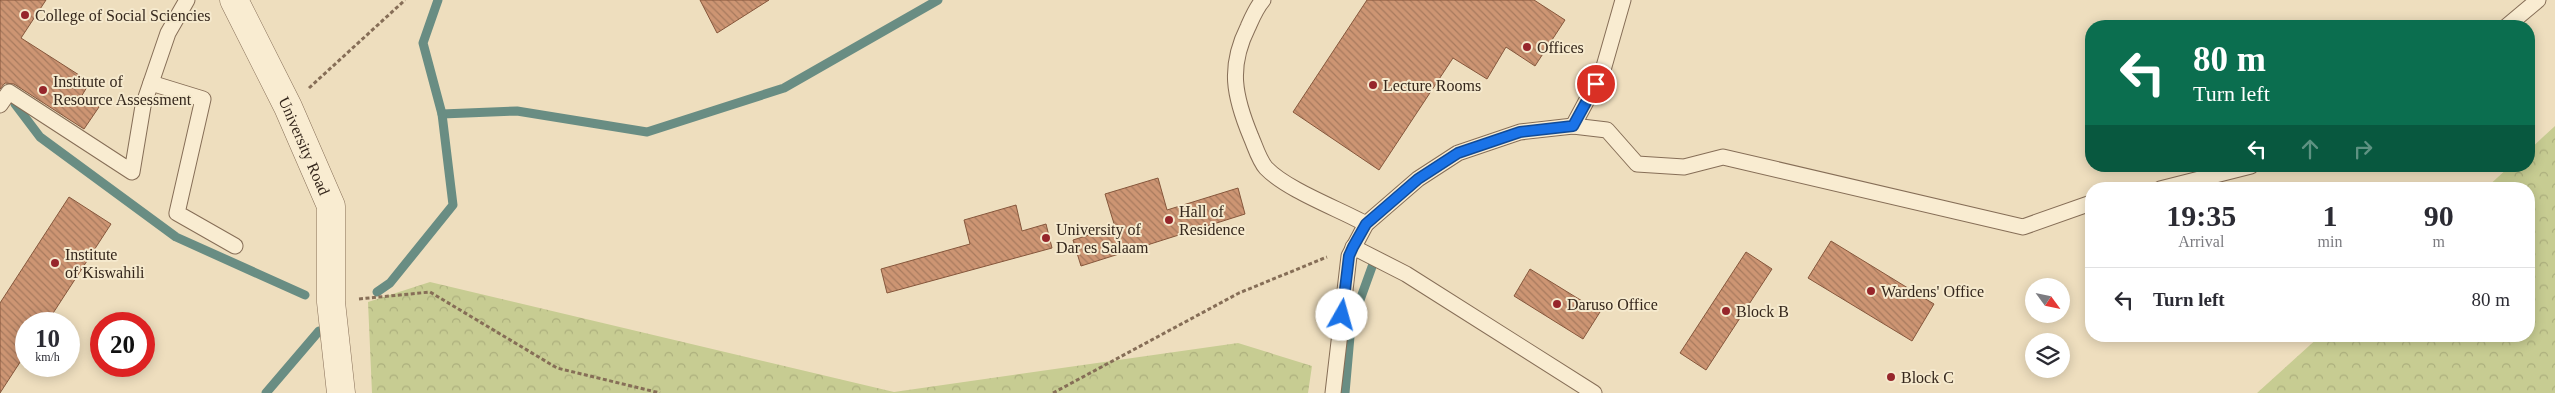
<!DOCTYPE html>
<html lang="en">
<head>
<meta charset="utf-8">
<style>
  :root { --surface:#fff; --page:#f7f7f7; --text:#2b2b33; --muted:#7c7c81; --line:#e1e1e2 }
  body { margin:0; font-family:"Times New Roman",serif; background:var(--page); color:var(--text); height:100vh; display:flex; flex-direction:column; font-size:19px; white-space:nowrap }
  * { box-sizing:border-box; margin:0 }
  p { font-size:16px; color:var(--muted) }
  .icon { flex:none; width:28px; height:28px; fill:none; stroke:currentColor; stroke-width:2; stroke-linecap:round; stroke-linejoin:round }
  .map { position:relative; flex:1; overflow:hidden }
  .details { position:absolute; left:2085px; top:182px; width:450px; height:160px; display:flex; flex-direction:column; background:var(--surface); border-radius:20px; box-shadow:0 2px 12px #0003 }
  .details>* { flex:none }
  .hud { position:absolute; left:2085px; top:20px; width:450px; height:152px; border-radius:20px; box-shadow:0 2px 12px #0003; background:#0b6e4f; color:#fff; overflow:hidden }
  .needle { width:32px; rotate:123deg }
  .buttons { position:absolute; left:2025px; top:278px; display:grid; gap:10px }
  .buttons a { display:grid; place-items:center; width:45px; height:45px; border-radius:50%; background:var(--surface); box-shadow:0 2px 12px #0003; font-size:25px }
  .speed { position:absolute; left:15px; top:312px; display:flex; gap:10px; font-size:25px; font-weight:700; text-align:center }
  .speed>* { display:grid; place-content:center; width:65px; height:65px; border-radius:50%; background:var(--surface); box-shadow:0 2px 12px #0003; line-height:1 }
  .speed small { font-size:12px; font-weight:400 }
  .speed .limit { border:8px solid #d22; background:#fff; color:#111 }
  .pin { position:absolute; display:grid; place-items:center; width:42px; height:42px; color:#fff; margin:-21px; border:2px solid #fff; border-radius:50%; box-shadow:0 1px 5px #0007 }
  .me { position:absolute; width:55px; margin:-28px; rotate:7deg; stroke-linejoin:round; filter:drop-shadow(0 0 4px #0008) }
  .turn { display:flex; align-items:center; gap:18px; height:105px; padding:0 25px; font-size:22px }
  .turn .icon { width:65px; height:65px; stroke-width:2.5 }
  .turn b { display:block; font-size:35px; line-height:42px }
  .lanes { display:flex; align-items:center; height:48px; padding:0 25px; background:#0003; justify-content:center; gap:25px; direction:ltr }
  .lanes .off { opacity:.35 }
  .eta { display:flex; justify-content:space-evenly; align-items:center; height:85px; text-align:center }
  .eta b { font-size:30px; font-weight:700; line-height:35px }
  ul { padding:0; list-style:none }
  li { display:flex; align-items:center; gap:15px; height:65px; padding:0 25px; border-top:1px solid var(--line) }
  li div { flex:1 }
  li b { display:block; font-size:19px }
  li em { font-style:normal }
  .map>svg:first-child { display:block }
  .forest { fill:url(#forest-crowns) }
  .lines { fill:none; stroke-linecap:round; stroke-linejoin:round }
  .stream { stroke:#698d83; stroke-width:9 }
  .building { fill:url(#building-back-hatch); stroke:#86573c }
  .service-casing { stroke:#866e57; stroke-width:17 }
  .tertiary-casing { stroke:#866e57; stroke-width:29 }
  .path { stroke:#866e57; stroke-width:3; stroke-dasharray:4 2.5; stroke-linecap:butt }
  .service { stroke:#f9ecd1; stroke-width:15 }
  .tertiary { stroke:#f9ecd1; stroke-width:28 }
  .route-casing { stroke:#114b97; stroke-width:12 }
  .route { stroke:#1a73e8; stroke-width:9 }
  .poi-dot { fill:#96262b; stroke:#f5e9cd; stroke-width:2 }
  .labels { text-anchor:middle; stroke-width:4; stroke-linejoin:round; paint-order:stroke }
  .poi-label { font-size:16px; fill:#35271c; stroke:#f5e9cd; text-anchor:start }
  .street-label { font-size:16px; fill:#35271c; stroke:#f5e9cd }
</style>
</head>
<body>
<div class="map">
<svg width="2555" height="393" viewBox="0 0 2555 393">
  <defs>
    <pattern id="forest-crowns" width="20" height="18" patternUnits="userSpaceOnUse" patternTransform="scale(1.25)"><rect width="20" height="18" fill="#c7cc92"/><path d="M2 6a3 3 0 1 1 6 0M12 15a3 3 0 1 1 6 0" fill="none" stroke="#acaf7d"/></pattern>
    <pattern id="building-back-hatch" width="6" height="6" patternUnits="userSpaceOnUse" patternTransform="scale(1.25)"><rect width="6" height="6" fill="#cd9573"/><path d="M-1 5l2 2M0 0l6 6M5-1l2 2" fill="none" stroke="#a77a5e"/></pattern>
  </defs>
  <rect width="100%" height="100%" fill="#eedebe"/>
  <g class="forest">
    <polygon points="2555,126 2555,393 2257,393 2320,336 2529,336 2529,189 2485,189 2510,166 2529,166 2529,150"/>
    <polygon points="430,282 894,392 1238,343 1312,366 1308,393 372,393 368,302"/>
  </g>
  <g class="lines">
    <g class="stream">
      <polyline points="15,104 40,137 176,237 305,295"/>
      <polyline points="442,114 517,111 647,132 784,88 938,0"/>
      <polyline points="377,292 390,283 453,205 442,114 423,43 438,0"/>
      <polyline points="266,393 319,331"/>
      <polyline points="1345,393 1351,325 1373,264"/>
    </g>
  </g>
  <g class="building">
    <polygon points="0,0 46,0 21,38 90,82 81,97 99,107 84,129 14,84 5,83 0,89"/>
    <polygon points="700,0 769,0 717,33"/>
    <polygon points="1367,0 1534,0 1565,20 1535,66 1506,47 1487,79 1453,58 1379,170 1293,112"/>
    <polygon points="1158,178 1167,210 1238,188 1245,214 1081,266 1073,240 1115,227 1105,194"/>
    <polygon points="69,197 111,224 46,324 26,324 26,353 0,393 0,303"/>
    <polygon points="1016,205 1022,231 1046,224 1052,248 887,293 881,269 970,244 964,220"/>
    <polygon points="1831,241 1934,304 1912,341 1808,278"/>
    <polygon points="1746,252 1772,269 1706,370 1680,353"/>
    <polygon points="1530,269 1600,312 1583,339 1514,296"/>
  </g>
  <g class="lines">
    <g class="service-casing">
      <g id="service">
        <path d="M1263,0C1256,8 1252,18 1248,27C1228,67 1234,96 1251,137C1255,146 1259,160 1266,168C1287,190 1339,209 1366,224"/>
        <polyline points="2507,26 2538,0"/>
        <polyline points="151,83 203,99 177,213 235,246"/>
        <polyline points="0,105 9,92 132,172 143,106 168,33 187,0"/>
        <polyline points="1573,126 1603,70 1623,0"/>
        <polyline points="2160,189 2251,166"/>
        <polyline points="1353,247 1406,274 1594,393"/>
        <polyline points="1333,393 1349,256 1366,224 1418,179 1458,153 1520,132 1573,126 1607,130 1637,164 1684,167 1723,157 2023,227 2091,203"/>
      </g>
    </g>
    <g class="tertiary-casing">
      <g id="tertiary">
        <path id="s1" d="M234,0L288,107L331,206V302L341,393"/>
      </g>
    </g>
    <g class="path">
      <polyline points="309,88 405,0"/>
      <polyline points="359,299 430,292 557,368 660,393"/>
      <polyline points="1053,393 1239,293 1327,257"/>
    </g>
    <use href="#service" class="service"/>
    <use href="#tertiary" class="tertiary"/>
  </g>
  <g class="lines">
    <g class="route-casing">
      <polyline id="route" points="1342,315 1349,256 1353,247 1366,224 1418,179 1458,153 1520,132 1573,126 1596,84"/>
    </g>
    <use href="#route" class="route"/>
  </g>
  <g class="poi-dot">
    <circle cx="25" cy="15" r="5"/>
    <circle cx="1527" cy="47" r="5"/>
    <circle cx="1373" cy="85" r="5"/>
    <circle cx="43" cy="90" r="5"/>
    <circle cx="1169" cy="220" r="5"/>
    <circle cx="1046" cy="238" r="5"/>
    <circle cx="55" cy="263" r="5"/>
    <circle cx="1871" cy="291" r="5"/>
    <circle cx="1557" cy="304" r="5"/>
    <circle cx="1726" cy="311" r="5"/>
    <circle cx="1891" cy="377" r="5"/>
  </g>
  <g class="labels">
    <g class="poi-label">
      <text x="35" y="21">College of Social Sciencies</text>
      <text x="1537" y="53">Offices</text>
      <text x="53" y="87">Institute of<tspan x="53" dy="18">Resource Assessment</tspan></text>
      <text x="1383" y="91">Lecture Rooms</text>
      <text x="1179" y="217">Hall of<tspan x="1179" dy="18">Residence</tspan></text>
      <text x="1056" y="235">University of<tspan x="1056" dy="18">Dar es Salaam</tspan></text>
      <text x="65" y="260">Institute<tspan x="65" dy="18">of Kiswahili</tspan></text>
      <text x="1881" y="297">Wardens' Office</text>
      <text x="1567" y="310">Daruso Office</text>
      <text x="1736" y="317">Block B</text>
      <text x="1901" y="383">Block C</text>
    </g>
    <g class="street-label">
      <text dy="6" stroke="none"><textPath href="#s1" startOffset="162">University Road</textPath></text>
    </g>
  </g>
</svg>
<div class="buttons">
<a><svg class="needle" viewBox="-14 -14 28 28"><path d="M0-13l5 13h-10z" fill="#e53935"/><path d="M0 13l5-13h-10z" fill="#7c7c81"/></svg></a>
<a><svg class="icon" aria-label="layers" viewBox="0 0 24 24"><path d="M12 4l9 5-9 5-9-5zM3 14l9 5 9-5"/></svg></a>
</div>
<div class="speed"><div>10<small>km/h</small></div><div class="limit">20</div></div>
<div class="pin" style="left:1596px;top:84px;background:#d93025"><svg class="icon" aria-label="arrive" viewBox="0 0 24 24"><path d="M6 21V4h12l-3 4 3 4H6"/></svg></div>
<svg class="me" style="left:1342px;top:315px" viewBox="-20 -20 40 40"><circle r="19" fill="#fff"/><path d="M0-13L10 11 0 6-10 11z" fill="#1a73e8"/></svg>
<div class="hud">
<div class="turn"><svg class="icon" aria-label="left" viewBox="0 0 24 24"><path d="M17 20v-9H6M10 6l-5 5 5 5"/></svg><div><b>80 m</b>Turn left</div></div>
<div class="lanes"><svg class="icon" aria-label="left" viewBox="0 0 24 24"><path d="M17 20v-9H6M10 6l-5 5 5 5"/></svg><svg class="icon off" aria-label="ahead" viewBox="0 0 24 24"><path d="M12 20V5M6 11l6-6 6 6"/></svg><svg class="icon off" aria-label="right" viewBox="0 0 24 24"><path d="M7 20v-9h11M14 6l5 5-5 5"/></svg></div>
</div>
<section class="details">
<div class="eta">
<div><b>19:35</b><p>Arrival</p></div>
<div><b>1</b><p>min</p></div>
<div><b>90</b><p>m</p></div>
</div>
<ul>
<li><svg class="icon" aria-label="left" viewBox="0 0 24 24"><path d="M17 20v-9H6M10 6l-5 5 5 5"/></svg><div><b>Turn left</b></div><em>80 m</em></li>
</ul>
</section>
</div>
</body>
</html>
